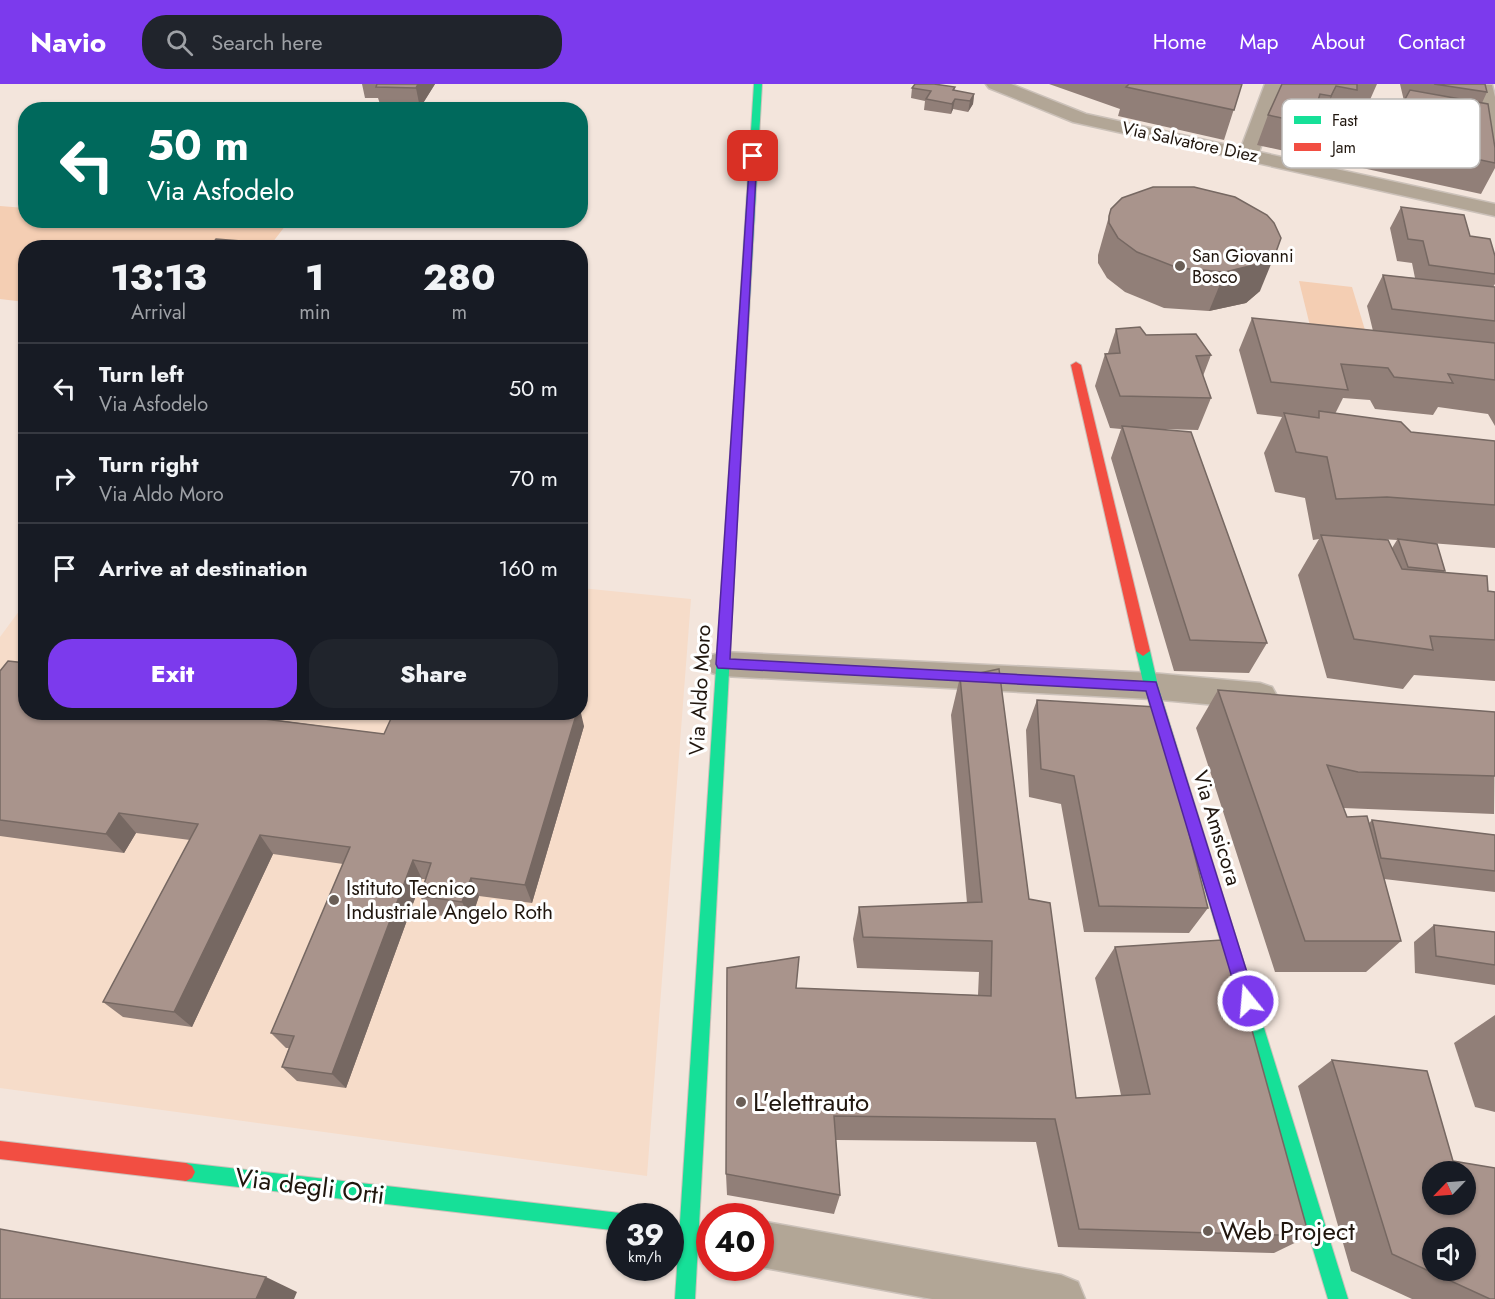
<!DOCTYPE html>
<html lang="en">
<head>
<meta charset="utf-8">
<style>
  :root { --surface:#171b24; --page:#20242c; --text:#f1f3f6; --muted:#9ea1a6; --line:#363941; --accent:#7c3aed }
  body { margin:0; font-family:Jost,sans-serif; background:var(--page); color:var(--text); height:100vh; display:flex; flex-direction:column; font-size:22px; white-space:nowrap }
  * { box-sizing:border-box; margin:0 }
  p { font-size:20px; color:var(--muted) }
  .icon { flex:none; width:33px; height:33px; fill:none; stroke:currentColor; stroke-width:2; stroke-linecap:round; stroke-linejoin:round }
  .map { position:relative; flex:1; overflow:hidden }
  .panel { position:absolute; left:18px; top:156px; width:570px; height:480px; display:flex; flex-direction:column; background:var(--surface); border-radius:24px; box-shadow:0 2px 4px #0004 }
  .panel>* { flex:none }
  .top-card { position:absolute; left:18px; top:18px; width:570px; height:126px; border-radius:24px; box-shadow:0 2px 4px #0004; background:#00695c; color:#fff; overflow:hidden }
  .needle { width:39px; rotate:245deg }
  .fabs { position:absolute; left:1422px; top:1077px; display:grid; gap:12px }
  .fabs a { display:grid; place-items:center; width:54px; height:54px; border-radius:50%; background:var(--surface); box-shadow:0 2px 4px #0004; font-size:30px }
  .speed { position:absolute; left:606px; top:1119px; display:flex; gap:12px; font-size:30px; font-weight:700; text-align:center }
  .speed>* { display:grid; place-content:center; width:78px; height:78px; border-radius:50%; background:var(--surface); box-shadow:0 2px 4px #0004; line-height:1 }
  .speed small { font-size:15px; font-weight:400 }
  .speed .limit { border:9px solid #d22; background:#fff; color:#111 }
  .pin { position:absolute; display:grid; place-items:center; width:51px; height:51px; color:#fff; margin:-26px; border-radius:12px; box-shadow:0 3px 9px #0006 }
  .me { position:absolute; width:66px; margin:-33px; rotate:343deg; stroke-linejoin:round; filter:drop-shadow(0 0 4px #0008) }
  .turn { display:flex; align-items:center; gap:21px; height:126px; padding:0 30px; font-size:27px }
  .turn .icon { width:78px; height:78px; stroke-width:2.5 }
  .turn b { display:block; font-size:42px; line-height:51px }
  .eta { display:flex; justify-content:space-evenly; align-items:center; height:102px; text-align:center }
  .eta b { font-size:36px; font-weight:800; line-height:42px }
  .cta { display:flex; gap:12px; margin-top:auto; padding:12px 30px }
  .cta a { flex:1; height:69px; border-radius:24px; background:var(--accent); color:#fff; font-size:24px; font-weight:800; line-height:69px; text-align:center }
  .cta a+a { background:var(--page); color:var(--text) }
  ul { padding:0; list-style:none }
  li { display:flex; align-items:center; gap:18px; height:90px; padding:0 30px; border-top:2px solid var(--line) }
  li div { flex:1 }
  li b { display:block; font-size:22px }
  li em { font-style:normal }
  header { display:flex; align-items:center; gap:36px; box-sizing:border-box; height:84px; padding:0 30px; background:var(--accent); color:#fff }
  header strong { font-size:28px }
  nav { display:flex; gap:33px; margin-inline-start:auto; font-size:21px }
  .search { width:420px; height:54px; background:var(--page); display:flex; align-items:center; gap:15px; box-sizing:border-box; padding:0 21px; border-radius:24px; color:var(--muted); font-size:22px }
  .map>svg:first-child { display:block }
  .built { fill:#f6dcc9 }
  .green { fill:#f4ceb3 }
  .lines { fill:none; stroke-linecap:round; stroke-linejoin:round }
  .street-casing { stroke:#cbc1b9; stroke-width:3 }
  .fast-casing { stroke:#cbc1b9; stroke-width:2 }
  .jam-casing { stroke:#cbc1b9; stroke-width:2 }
  .street { fill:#b2a696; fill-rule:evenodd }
  .fast { fill:#16e098; fill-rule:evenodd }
  .jam { fill:#f24e42; fill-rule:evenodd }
  .wall { fill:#917f78; fill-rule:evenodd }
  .shaded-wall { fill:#766862 }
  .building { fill:#a9948c; stroke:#766862; stroke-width:1.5; fill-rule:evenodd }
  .route { fill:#7c3aed; stroke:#51269a; stroke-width:1.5 }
  .poi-dot { fill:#6a5e56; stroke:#fff; stroke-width:2 }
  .labels { text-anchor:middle; stroke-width:6; stroke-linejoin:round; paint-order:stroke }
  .far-street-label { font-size:18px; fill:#20160e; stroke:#fff }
  .far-poi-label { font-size:18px; fill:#20160e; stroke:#fff; text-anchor:start }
  .street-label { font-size:21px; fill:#20160e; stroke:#fff }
  .poi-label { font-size:21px; fill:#20160e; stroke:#fff; text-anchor:start }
  .near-poi-label { font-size:26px; fill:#20160e; stroke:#fff; text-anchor:start }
  .near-street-label { font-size:26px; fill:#20160e; stroke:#fff }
  .key { fill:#fff; stroke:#bcb9b7; stroke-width:1.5 }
  .key-label { font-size:16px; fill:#20160e }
</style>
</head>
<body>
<header>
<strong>Navio</strong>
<div class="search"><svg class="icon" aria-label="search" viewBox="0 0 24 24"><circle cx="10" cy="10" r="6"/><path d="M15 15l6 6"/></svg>Search here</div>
<nav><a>Home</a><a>Map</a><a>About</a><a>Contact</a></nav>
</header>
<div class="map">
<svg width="1495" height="1215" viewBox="0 0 1495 1215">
  <rect width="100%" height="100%" fill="#f3e5dc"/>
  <polygon class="built" points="581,504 691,515 647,1092 0,1004 0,553 25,519 26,628 580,628"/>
  <g class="green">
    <polygon points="0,122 25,124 26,136 289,137 269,163 26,164 25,218 0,215"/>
    <polygon points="1299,197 1352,203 1368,256 1312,250"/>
  </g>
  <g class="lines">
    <g class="street-casing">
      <g id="street">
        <polygon points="986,0 1011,0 1086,30 1241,64 1265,0 1283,0 1259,68 1495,120 1495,132 1073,38 989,4"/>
        <polygon points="1475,0 1492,1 1495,13 1495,60 1488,58 1485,54"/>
        <polygon points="723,568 1151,589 1260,599 1272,603 1277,612 1272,621 1260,625 1151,615 723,592 712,589 707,580 712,571"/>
        <polygon points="760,1137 1061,1191 1078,1198 1085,1215 932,1215 760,1183"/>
      </g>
    </g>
    <g class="fast-casing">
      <g id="fast">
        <polygon points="754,0 762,0 748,249 743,252 738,249"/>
        <polygon points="729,473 735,477 695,1215 675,1215 723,477"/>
        <polygon points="1143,562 1150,567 1158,602 1348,1215 1328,1215 1144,602 1136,567"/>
        <polygon points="186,1079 620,1129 627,1132 620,1132 620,1147 186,1097 180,1094 177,1088 180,1082"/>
      </g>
    </g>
    <g class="jam-casing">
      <g id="jam">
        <polygon points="743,246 748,249 735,477 729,481 723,477 738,249"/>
        <polygon points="1076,278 1081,281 1150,567 1143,572 1136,567 1071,281"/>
        <polygon points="0,1057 186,1079 192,1082 195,1088 192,1094 186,1097 0,1075"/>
      </g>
    </g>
    <use href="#street" class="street"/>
    <use href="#fast" class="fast"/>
    <use href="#jam" class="jam"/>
  </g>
  <g class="wall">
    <polygon points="362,0 435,0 420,24 381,23 378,14 365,14"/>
    <polygon points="1049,0 1242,0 1224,56 1118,32 1120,25"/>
    <polygon points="1282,0 1377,0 1369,18 1353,15 1346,29 1393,40 1404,17 1400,0 1485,0 1487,8 1482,19 1495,64 1495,84 1481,110 1257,61 1268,31"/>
    <polygon points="955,3 954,7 974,10 973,20 968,28 953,25 951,30 924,26 925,17 911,14 912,4"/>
    <path d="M1401,123L1470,152L1495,172V200L1493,203H1495V342L1488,330L1438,323L1433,331L1375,325L1370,316L1343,314L1335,330L1411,348L1495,357V464L1430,459L1445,487L1444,488L1488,507L1495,508V597L1414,591L1403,605L1327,594L1298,491L1319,455L1313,456L1305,414L1275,408L1264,369L1282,333L1257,330L1239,266L1252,234L1373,247L1367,222L1383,191L1415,194L1412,179L1397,177L1390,144ZM1354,454H1362L1397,456L1392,464Z"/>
    <polygon points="1111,125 1260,207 1246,219 1209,227 1164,224 1125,208 1107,194 1098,179 1098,171"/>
    <polygon points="1116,245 1146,251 1211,271 1203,292 1211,314 1198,346 1160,345 1267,559 1249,589 1174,587 1111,374 1121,345 1110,344 1095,302 1105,270 1108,269"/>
    <polygon points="0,587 26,628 215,628 384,650 584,642 532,819 479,812 471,836 429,830 420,812 426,795 422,795 346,1004 297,997 282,983 289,964 286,964 271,949 343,780 273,770 192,943 123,933 103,918 190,756 136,749 124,769 0,752"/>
    <polygon points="960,593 1029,815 1076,1014 1121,1011 1095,894 1115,863 1309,1152 1274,1169 1058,1163 1036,1058 836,1056 840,1111 834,1130 727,1111 726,1090 796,904 978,911 979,888 857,884 853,855 859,823 967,819 951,631"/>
    <polygon points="1218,606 1495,628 1494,730 1343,724 1347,733 1369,739 1372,736 1495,751 1495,808 1384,795 1401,857 1366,888 1275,888 1196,644"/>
    <polygon points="1037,616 1208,824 1189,849 1084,848 1061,720 1029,713 1026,646"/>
    <polygon points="1434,841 1495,848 1495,901 1415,889 1414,858"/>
    <polygon points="1495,931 1495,1028 1475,1023 1454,959"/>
    <polygon points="1332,976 1453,1077 1495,1215 1412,1215 1351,1187 1298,1002"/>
  </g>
  <g class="shaded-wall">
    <polygon points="418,0 435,0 420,24 416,4"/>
    <polygon points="1336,2 1324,31 1319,41 1331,12"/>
    <polygon points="974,10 973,20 968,28 970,17"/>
    <polygon points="955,15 953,25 951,30 952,20"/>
    <polygon points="240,157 242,164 234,164"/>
    <polygon points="1276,168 1260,207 1246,219 1209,227 1225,188"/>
    <polygon points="580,625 584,642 532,819 525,801 577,628 580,628"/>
    <polygon points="119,729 136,749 124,769 106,750"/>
    <polygon points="260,751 273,770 192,943 174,928"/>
    <polygon points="413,776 422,795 346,1004 332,990"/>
    <polygon points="471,794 479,812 471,836 462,818"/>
    <polygon points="266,1193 297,1208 294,1215 256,1215"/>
  </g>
  <g class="building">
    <polygon points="377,0 418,0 416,4 376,3"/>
    <polygon points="915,0 934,0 955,3 953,6 974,10 970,17 955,15 952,20 926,15 931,7 912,4"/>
    <polygon points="1129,0 1242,0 1234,26 1126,3"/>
    <polygon points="1282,0 1357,0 1357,6 1336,2 1331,12 1320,10 1316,23 1430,48 1437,39 1419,35 1424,22 1403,19 1410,6 1488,20 1495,64 1495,79 1268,31"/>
    <polygon points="1434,0 1485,0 1487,8"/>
    <polygon points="1153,103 1194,103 1235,113 1267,131 1274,139 1281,154 1276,168 1262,179 1225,188 1178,184 1137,168 1118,154 1109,139 1109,132 1111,125 1122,114"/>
    <polygon points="1401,123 1464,131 1470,152 1490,155 1495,172 1495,190 1429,181 1423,157 1408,155"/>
    <polygon points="216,155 240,157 234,164 209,164"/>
    <polygon points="1383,191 1495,203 1495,237 1392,225"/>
    <polygon points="1252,234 1495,259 1495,296 1448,290 1453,299 1394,293 1388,284 1341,280 1348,306 1271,298"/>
    <polygon points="1140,243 1146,251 1196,250 1211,271 1196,272 1211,314 1120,312 1105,270 1120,269 1116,245"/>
    <polygon points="1319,327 1401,338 1411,348 1495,357 1495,421 1387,413 1336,415 1327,373 1296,368 1284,329 1319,334"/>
    <polygon points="1122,342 1191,348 1267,559 1190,556"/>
    <polygon points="1321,451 1388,456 1402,485 1487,492 1488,507 1495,508 1495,556 1430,552 1433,566 1354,555"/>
    <polygon points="1398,455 1437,460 1445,487 1408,483"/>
    <polygon points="8,577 26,579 26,628 209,628 384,650 394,628 577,628 525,801 471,794 462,818 420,812 431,779 413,776 332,990 282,983 294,952 271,949 350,763 260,751 174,928 103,918 198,740 119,729 106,750 0,736 0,587"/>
    <polygon points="999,585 1029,815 1050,819 1076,1014 1150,1010 1115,863 1222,856 1237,892 1309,1152 1079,1145 1055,1035 834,1032 840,1111 726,1090 727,884 799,873 796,904 991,912 992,857 863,853 859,823 982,818 960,593"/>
    <polygon points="1218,606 1495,628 1495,692 1358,688 1327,681 1347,733 1367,732 1401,857 1305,857"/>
    <polygon points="1037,616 1157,623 1208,824 1099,822 1074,692 1041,685"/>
    <polygon points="1372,736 1495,751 1495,787 1381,774"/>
    <polygon points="1434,841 1495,848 1495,881 1436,872"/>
    <path d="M1332,976L1427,987L1453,1077L1495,1084V1215H1490L1392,1170ZM1432,1088H1466V1120H1432ZM1432,1154H1466V1186H1432Z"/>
    <polygon points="0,1145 266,1193 256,1215 0,1215"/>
  </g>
  <polygon class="route" points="750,71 757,72 730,575 1156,598 1256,917 1254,923 1248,926 1242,923 1239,917 1146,607 718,584 716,580"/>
  <g class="poi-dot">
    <circle cx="1180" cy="182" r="6"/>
    <circle cx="334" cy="816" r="6"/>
    <circle cx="741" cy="1018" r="6"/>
    <circle cx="1208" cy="1147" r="6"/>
  </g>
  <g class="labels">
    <g class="far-street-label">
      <text transform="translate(1190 58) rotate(12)" y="6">Via Salvatore Diez</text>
    </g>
    <g class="far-poi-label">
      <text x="1192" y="178">San Giovanni<tspan x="1192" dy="21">Bosco</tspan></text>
    </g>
    <g class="street-label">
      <text transform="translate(700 606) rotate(-87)" y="7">Via Aldo Moro</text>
      <text transform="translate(1217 744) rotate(73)" y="7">Via Amsicora</text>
    </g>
    <g class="poi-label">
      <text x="346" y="811">Istituto Tecnico<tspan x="346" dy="24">Industriale Angelo Roth</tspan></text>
    </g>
    <g class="near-poi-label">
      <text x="753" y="1027">L'elettrauto</text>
      <text x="1220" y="1156">Web Project</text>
    </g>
    <g class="near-street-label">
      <text transform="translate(310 1102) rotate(7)" y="9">Via degli Orti</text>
    </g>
  </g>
  <rect x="1282" y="15" width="198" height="69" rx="9" class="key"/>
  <rect x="1294" y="32" width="27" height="8" fill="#16e098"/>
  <rect x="1294" y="59" width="27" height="8" fill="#f24e42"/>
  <g class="key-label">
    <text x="1332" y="42">Fast</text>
    <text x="1332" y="69">Jam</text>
  </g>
</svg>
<div class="fabs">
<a><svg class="needle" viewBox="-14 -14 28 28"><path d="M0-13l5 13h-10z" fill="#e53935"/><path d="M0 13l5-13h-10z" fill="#9ea1a6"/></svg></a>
<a><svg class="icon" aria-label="sound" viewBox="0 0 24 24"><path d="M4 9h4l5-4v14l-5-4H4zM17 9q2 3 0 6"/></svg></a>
</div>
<div class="speed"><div>39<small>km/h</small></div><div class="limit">40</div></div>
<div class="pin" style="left:753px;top:72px;background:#d93025"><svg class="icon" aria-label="arrive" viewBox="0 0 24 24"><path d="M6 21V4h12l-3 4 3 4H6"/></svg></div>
<svg class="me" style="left:1248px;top:917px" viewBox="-20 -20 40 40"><circle r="17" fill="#7c3aed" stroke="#fff" stroke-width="3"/><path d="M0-11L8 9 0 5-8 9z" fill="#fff"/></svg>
<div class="top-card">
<div class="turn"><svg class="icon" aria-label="left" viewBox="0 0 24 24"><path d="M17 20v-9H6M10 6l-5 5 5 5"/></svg><div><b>50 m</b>Via Asfodelo</div></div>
</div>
<section class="panel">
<div class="eta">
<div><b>13:13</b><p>Arrival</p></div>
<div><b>1</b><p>min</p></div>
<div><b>280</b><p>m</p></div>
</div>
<ul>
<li><svg class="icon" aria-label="left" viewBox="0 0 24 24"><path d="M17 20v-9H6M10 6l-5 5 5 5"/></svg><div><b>Turn left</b><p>Via Asfodelo</p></div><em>50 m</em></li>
<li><svg class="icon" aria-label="right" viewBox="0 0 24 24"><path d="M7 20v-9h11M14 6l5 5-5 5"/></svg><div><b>Turn right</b><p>Via Aldo Moro</p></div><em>70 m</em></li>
<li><svg class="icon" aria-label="arrive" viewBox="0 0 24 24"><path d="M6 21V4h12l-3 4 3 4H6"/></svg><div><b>Arrive at destination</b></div><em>160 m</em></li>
</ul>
<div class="cta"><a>Exit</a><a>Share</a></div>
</section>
</div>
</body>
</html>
